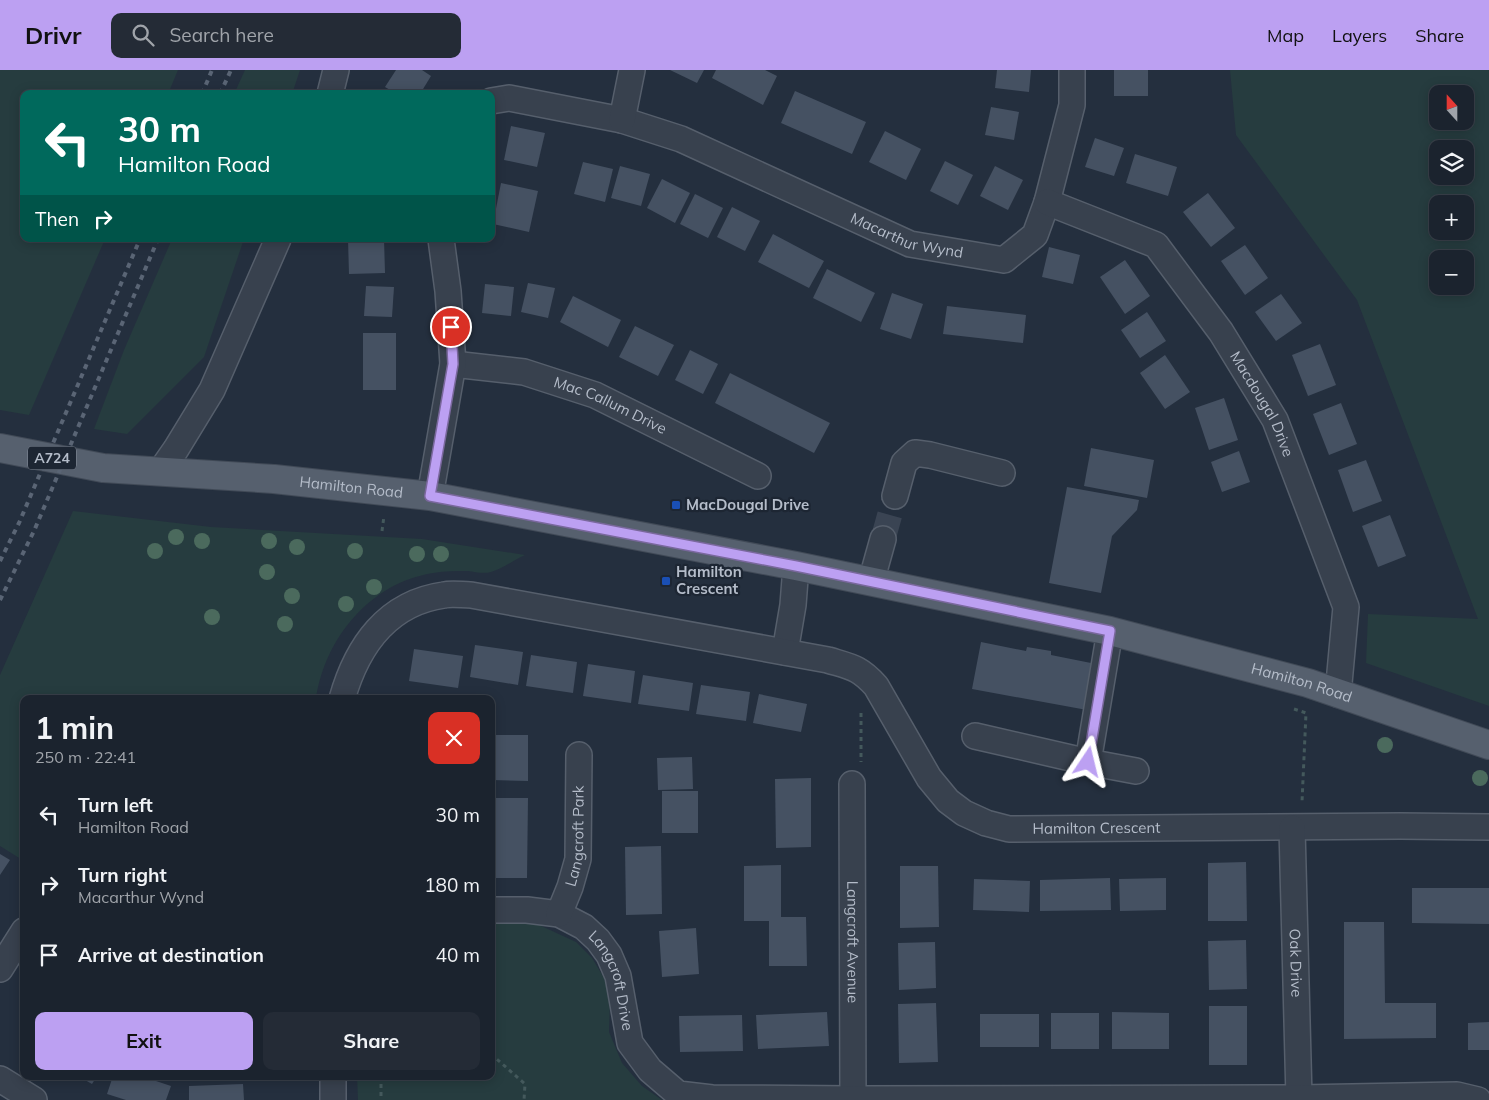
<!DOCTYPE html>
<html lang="en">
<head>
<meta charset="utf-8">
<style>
  :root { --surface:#1b232e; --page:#242b36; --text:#f1f3f6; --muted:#a0a4aa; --line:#39404a; --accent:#bca0f2 }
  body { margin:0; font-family:Mulish,sans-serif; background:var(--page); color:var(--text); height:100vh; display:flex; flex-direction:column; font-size:19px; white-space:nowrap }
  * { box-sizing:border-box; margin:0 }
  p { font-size:16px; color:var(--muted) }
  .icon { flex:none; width:28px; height:28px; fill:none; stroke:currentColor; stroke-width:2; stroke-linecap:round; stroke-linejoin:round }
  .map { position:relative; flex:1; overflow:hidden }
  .sheet { position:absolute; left:20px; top:625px; width:475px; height:385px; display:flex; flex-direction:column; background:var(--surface); border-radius:10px; box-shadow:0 2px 12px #0003,0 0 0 1px var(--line) }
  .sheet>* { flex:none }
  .guide { position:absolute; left:20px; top:20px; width:475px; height:152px; border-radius:10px; box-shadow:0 2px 12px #0003,0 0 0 1px var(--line); background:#00695c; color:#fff; overflow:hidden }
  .needle { width:32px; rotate:339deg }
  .fabs { position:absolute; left:1429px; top:15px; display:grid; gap:10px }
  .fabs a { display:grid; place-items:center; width:45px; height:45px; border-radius:10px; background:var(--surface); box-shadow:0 2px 12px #0003,0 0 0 1px var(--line); font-size:25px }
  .pin { position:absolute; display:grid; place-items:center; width:42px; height:42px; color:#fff; margin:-21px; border:2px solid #fff; border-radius:50%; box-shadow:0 1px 5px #0007 }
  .me { position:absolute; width:55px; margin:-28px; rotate:10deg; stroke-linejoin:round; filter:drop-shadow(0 0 4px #0008) }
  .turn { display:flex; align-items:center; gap:18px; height:105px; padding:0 15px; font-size:22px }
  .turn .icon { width:65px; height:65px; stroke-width:2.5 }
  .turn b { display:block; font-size:35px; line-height:42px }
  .then { display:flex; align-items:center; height:48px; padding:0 15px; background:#0003; gap:10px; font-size:19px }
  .round { display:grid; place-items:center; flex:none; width:52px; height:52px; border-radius:10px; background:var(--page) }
  .summary { display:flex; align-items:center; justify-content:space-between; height:85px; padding:0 15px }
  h1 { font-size:30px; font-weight:700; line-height:38px }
  .action { display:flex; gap:10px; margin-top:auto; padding:10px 15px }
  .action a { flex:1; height:58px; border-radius:10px; background:var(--accent); color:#111; font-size:20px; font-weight:700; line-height:58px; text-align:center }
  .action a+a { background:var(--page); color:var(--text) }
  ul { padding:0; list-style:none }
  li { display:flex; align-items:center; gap:15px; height:70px; padding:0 15px }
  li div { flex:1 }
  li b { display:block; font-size:19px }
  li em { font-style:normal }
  header { display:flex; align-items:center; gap:30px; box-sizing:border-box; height:70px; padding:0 25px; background:var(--accent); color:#111 }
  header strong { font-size:24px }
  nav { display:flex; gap:28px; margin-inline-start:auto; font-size:18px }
  .search { width:350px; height:45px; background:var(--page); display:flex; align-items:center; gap:12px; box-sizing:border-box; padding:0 18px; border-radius:10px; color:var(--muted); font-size:19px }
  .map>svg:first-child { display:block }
  .green { fill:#263c3f; fill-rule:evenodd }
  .building { fill:#455162 }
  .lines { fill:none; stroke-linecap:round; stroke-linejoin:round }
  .minor-tunnel { stroke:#3a4453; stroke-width:25; stroke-dasharray:25 12; stroke-linecap:butt }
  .minor-casing { stroke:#565f6c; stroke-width:28 }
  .major-casing { stroke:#414a57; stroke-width:30 }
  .path { stroke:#44595c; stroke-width:3; stroke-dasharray:4 4; stroke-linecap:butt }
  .minor { stroke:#38414e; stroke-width:25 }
  .major { stroke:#56606e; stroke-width:28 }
  .rail { stroke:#5a6575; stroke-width:4; stroke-dasharray:5 5; stroke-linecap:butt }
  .tree { fill:#4b6a5d }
  .route-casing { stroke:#7a689d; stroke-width:12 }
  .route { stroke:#bca0f2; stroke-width:9 }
  .transit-dot { fill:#1a4fb4; stroke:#1d2633; stroke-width:2 }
  .labels { text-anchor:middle; stroke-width:4.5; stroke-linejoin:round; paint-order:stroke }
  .shield { fill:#1d2633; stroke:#878f9c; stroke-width:1 }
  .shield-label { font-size:14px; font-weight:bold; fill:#b4bcc9 }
  .street-label { font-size:15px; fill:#b4bcc9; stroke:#1d2633 }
  .poi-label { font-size:15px; font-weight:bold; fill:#b4bcc9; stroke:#1d2633; text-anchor:start }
</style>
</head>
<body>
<header>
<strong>Drivr</strong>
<div class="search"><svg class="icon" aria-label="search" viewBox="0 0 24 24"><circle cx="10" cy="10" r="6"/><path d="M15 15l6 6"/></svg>Search here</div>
<nav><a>Map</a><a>Layers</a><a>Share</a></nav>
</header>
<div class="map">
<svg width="1489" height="1030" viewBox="0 0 1489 1030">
  <rect width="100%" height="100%" fill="#242f3e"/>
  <g class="green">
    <polygon points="0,0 178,0 168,24 24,24 24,169 105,169 29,345 0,340"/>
    <polygon points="245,0 300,0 292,24 234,24"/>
    <path d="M1230,0H1489V636L1366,593L1368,544L1478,549L1357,230L1236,65ZM1438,24H1465V51H1438ZM1438,79H1465V106H1438ZM1438,134H1465V161H1438ZM1438,189H1465V216H1438Z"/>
    <polygon points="172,169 244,169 204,287 127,364 94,359 124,280"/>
    <path d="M73,441L211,457L422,469L525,485C514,490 502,499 491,502C484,504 475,502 468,501C456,501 445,501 433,503C370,513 325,568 316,629H24V791L0,776V605Z"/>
    <polygon points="494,848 537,854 576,872 592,888 604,908 610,930 609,962 622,993 642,1016 662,1030 358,1030 357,1006 491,1006 491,849"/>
  </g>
  <g class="building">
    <polygon points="396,0 422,0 431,6 420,24 397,24 385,17"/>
    <polygon points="670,0 704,0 697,13"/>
    <polygon points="716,0 765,0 777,6 763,35 712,8"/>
    <polygon points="997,0 1031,0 1029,22 995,18"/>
    <rect x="1114" y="0" width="34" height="26"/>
    <polygon points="795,21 866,52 852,84 781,53"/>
    <polygon points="991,37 1019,42 1014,70 985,65"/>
    <polygon points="511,56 545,63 537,97 504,90"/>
    <polygon points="885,61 921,79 906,110 869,92"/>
    <polygon points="1095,68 1124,78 1114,106 1085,97"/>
    <polygon points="1135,84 1177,97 1168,126 1126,113"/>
    <polygon points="945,91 973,105 958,135 930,121"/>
    <polygon points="583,92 613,99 605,132 574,124"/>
    <polygon points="620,96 650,104 641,136 611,128"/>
    <polygon points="995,96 1023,110 1008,140 980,126"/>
    <polygon points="662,109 690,123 675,153 647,138"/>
    <polygon points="501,113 538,121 529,162 493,154"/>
    <polygon points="1208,123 1235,158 1211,177 1183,142"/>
    <polygon points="695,124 723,138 708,168 680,154"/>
    <polygon points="732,137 760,151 745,181 717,167"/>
    <polygon points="773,164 824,191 809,218 758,192"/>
    <polygon points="348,169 384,169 385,203 349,204"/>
    <polygon points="1245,175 1268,208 1245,225 1221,191"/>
    <polygon points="1049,177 1080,185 1073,214 1042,207"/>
    <polygon points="1125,190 1150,226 1125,244 1100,207"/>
    <polygon points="827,199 875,223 861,252 813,228"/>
    <polygon points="528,213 555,218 548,248 521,242"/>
    <polygon points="485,214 514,217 511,246 482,243"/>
    <polygon points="366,216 394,217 392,247 364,246"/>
    <polygon points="892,223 923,234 911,269 880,259"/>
    <polygon points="1281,224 1302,253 1276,271 1255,242"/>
    <polygon points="573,226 621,250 608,277 560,252"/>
    <polygon points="947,236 1026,245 1023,273 943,264"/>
    <polygon points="1147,242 1166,271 1140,288 1121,260"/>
    <polygon points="635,256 674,275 658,306 619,287"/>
    <rect x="363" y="263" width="33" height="57"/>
    <polygon points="1320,274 1336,315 1308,326 1292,285"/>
    <polygon points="690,280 718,294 703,324 675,310"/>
    <polygon points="1165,285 1190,322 1165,339 1140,303"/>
    <polygon points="730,303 830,353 814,383 715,333"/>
    <polygon points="1224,328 1238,370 1209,380 1195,338"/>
    <polygon points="1341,333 1357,374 1329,385 1313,344"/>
    <polygon points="1091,378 1154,390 1147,428 1084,416"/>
    <polygon points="1239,381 1250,412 1222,422 1211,392"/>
    <polygon points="1366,390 1382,431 1353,442 1338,400"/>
    <polygon points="1067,417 1139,430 1137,440 1112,466 1101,523 1049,513"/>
    <polygon points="1390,445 1406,486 1378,497 1362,456"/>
    <polygon points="981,572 1026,581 1027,577 1051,581 1051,585 1096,594 1087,640 972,619"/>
    <polygon points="475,575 523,582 518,615 470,607"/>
    <polygon points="414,579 463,586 458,618 409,611"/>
    <polygon points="531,585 577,592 573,623 526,616"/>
    <polygon points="588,594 635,601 631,633 583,626"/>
    <polygon points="643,605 693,613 689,641 638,634"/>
    <polygon points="701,615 750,622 746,651 696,644"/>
    <polygon points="759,624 807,634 801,662 753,653"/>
    <polygon points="491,665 528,665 528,711 491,710"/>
    <polygon points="692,687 693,719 658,720 657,688"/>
    <polygon points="811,708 811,777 776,778 775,709"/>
    <rect x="662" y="721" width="36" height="42"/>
    <polygon points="491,728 528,728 527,808 491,808"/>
    <polygon points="661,776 662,844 626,845 625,777"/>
    <polygon points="0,784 10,790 0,805"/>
    <polygon points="1246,792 1247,851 1208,851 1208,793"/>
    <polygon points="781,795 781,847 806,847 807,896 769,896 769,851 744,851 744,796"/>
    <polygon points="900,796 938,796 939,857 900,858"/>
    <polygon points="1110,808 1111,840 1040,841 1040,810"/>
    <polygon points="1166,808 1166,840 1120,841 1119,809"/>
    <polygon points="974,809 1030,811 1029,842 973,840"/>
    <polygon points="1412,818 1489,818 1489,854 1412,853"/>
    <polygon points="1344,852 1384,852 1385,933 1436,933 1436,968 1344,969"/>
    <polygon points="696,858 699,904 662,907 659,861"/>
    <polygon points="1246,870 1247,919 1209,920 1208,871"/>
    <polygon points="935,872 936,918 899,920 898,873"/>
    <polygon points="936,933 938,992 899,993 898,934"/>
    <rect x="1209" y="936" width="38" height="59"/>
    <polygon points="827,942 829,976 758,979 756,945"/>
    <polygon points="1112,942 1169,943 1169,979 1112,979"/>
    <rect x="1051" y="943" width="48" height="36"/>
    <rect x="980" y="944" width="59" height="33"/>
    <polygon points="742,945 743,981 680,982 679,946"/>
    <polygon points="1489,952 1489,980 1468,980 1468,953"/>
    <polygon points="78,1006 97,1006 92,1014"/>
    <polygon points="113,1006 141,1006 171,1016 166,1030 126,1030 107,1024"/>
    <polygon points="263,1006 293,1006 293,1009 263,1010"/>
    <polygon points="243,1014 244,1030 189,1030 189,1016"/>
  </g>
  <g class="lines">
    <polyline class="minor-tunnel" points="883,469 895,426"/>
    <g class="minor-casing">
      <g id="minor">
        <polyline points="330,24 336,0"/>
        <path id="s1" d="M491,31L509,28L622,50L681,69L910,174L1004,190L1035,165L1047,132L1072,35V0"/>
        <polyline points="622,50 632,0"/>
        <path id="s2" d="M1047,132L1156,175L1221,262L1275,350L1346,537L1338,624"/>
        <path id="s3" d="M453,294L524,302L595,325L758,406"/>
        <polyline points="160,402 176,379 212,320 278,169"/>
        <polyline points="430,426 453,294 448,221 441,169"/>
        <polyline points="895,426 904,393 915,383 930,385 1002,403"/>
        <polyline points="871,512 883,469"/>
        <polyline points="785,582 793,535 796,496"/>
        <path id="s4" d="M342,629C357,576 387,533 444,525C452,523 462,525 471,525L828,590C851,597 859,597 876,616L929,708L948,731L964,743L986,753L1009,759L1400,756L1489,757"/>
        <polyline points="975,666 1088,692 1136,701"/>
        <polyline points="1088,692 1110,561"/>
        <path id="s5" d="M852,714L853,1029"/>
        <path id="s6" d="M1292,758L1299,1028"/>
        <path id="s7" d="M491,840H527L559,844L584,857L598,870L609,885L618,906L630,973L650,1000L678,1024L712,1028L853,1029L1299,1028L1457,1025L1478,1030"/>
        <path id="s8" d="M559,844L570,817L578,789L579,685"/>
        <polyline points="0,899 24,861"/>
        <polyline points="0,1009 34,1030"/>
        <polyline points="333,1030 333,1006"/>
      </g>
    </g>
    <g class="major-casing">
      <g id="major">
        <path id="s9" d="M0,378L103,398L274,409L430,426L796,496L1110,561L1308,613L1489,675"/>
      </g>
    </g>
    <g class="path">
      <polyline points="382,461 384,446"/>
      <polyline points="1294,639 1306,643 1302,732"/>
      <polyline points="861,643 861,692"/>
      <polyline points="491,984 525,1014 524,1030"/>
      <polyline points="381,1006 381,1030"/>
    </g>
    <use href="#minor" class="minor"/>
    <use href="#major" class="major"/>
    <g class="rail">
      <polyline points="202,24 212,0"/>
      <polyline points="220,24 231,0"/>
      <polyline points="0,491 19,453 140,169"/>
      <polyline points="0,530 34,461 158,169"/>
    </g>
  </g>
  <g class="tree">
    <circle cx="176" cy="467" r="8"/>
    <circle cx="202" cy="471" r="8"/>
    <circle cx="269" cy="471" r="8"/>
    <circle cx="297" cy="477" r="8"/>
    <circle cx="155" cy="481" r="8"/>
    <circle cx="355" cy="481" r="8"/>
    <circle cx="417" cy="484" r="8"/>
    <circle cx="441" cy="484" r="8"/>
    <circle cx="267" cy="502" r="8"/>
    <circle cx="374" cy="517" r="8"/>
    <circle cx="292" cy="526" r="8"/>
    <circle cx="346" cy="534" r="8"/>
    <circle cx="212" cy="547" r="8"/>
    <circle cx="285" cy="554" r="8"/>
    <circle cx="1385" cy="675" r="8"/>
    <circle cx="1480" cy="708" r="8"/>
  </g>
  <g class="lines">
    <g class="route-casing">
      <polyline id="route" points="451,257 453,294 430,426 796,496 1110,561 1088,692"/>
    </g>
    <use href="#route" class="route"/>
  </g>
  <g class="transit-dot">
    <rect x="671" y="430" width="10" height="10" rx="2.5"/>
    <rect x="661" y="506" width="10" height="10" rx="2.5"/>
  </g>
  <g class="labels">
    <rect class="shield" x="28" y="376.5" width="48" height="23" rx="4"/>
    <g class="shield-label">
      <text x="52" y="393">A724</text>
    </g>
    <g class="street-label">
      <text dy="5" stroke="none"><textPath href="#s1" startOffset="442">Macarthur Wynd</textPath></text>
      <text dy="5" stroke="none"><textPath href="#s2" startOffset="309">Macdougal Drive</textPath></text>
      <text dy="5" stroke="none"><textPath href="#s3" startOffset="164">Mac Callum Drive</textPath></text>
      <text dy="5" stroke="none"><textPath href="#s9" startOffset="354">Hamilton Road</textPath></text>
      <text dy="5" stroke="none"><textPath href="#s9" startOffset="1325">Hamilton Road</textPath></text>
      <text dy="5" stroke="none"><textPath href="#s4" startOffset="892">Hamilton Crescent</textPath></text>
      <text dy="5" stroke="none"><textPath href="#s8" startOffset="81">Langcroft Park</textPath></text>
      <text dy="5" stroke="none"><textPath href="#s5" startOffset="158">Langcroft Avenue</textPath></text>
      <text dy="5" stroke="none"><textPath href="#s6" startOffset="135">Oak Drive</textPath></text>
      <text dy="5" stroke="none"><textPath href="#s7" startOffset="159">Langcroft Drive</textPath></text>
    </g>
    <g class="poi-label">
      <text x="686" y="440">MacDougal Drive</text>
      <text x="676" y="507">Hamilton<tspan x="676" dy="17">Crescent</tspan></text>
    </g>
  </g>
</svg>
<div class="fabs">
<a><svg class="needle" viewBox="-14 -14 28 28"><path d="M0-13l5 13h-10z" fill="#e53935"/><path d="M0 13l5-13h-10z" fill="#a0a4aa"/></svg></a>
<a><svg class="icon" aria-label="layers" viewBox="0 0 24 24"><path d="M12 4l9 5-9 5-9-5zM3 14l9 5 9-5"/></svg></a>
<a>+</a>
<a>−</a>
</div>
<div class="pin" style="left:451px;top:257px;background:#d93025"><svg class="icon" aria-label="arrive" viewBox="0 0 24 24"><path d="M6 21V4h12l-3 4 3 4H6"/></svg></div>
<svg class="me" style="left:1088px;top:692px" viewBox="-20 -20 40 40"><path d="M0-17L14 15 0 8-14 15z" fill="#bca0f2" stroke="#fff" stroke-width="4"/></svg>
<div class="guide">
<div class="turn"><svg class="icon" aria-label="left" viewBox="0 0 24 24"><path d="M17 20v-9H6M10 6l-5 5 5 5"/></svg><div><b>30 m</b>Hamilton Road</div></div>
<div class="then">Then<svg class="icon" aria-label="right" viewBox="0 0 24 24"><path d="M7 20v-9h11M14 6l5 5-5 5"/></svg></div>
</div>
<section class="sheet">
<div class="summary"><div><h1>1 min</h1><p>250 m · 22:41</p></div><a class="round" style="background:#d93025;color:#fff"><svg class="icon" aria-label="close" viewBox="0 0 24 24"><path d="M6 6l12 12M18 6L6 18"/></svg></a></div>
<ul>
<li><svg class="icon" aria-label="left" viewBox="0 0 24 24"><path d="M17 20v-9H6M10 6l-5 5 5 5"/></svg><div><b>Turn left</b><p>Hamilton Road</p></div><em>30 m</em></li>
<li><svg class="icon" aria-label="right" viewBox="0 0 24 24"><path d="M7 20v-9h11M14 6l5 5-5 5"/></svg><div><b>Turn right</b><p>Macarthur Wynd</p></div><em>180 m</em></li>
<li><svg class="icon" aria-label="arrive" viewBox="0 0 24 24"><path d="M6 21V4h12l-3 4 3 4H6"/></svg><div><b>Arrive at destination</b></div><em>40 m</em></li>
</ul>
<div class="action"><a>Exit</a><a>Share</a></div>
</section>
</div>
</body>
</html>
